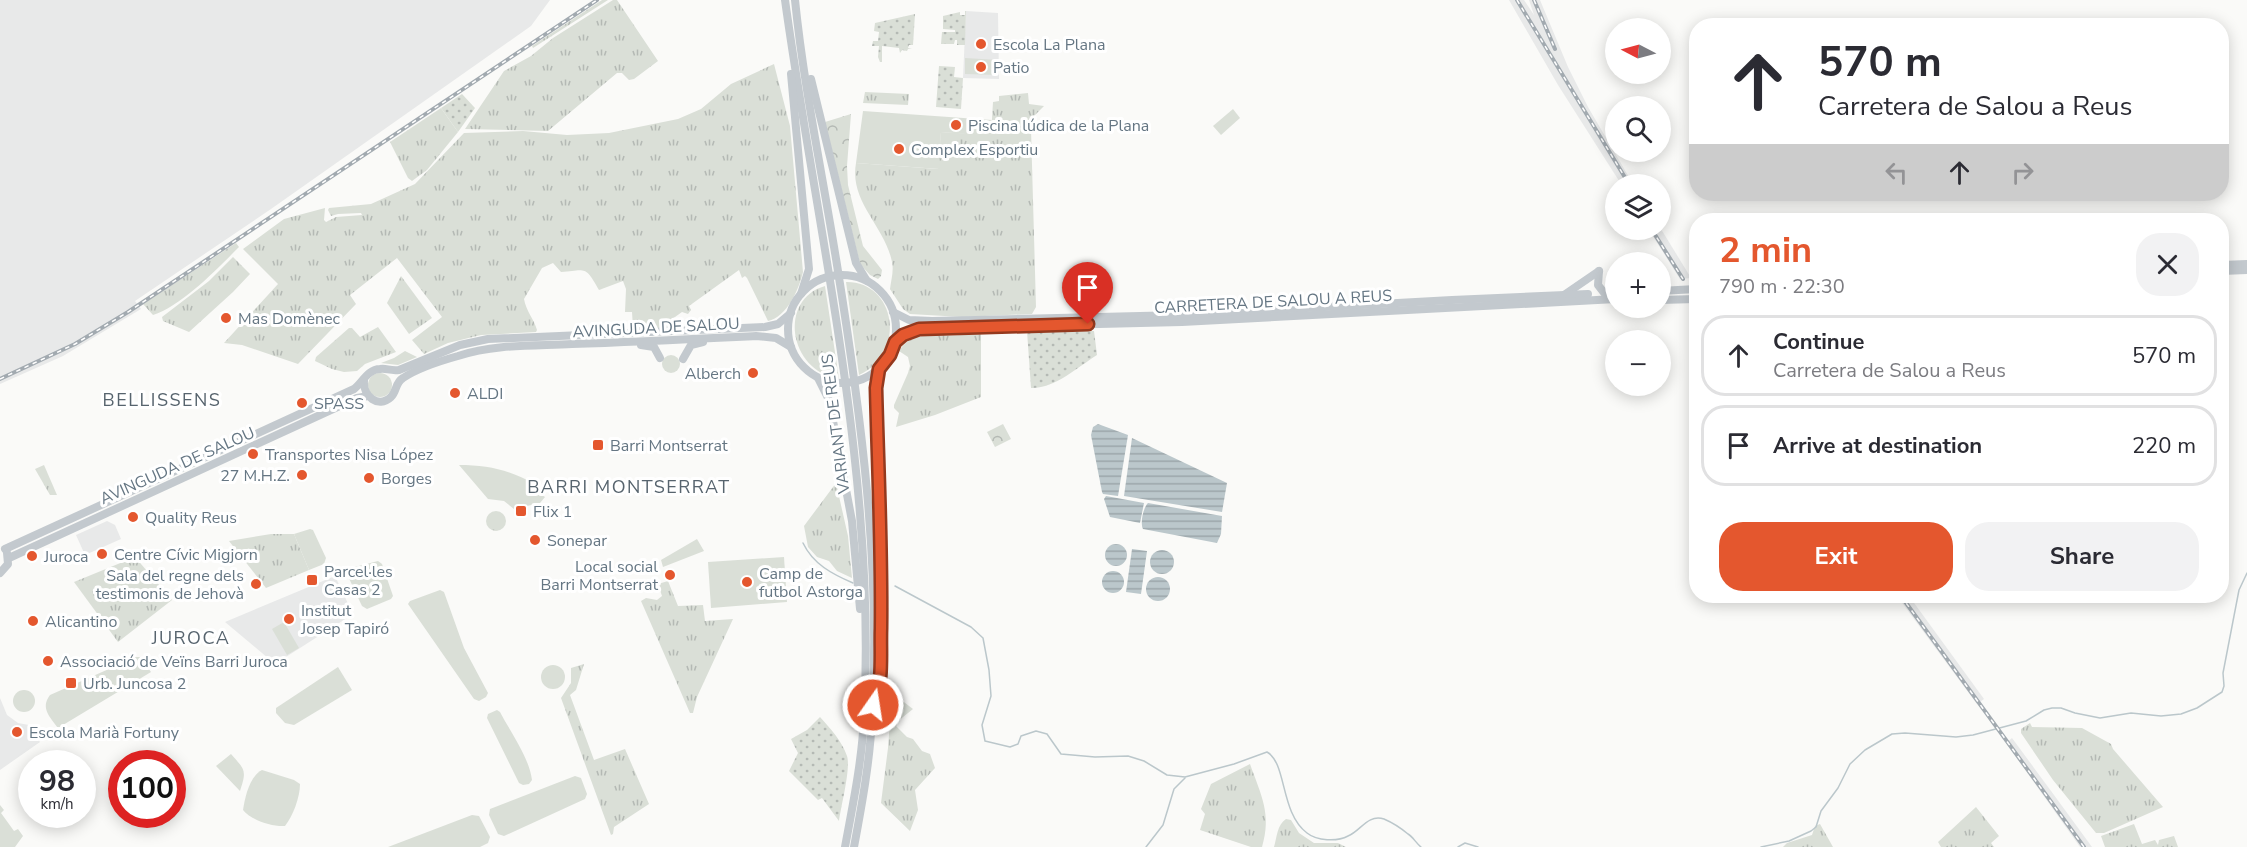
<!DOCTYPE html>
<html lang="en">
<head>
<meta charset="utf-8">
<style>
  :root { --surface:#fff; --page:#f2f2f3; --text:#2b2b33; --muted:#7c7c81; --line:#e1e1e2; --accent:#e4572e }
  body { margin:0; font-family:"Nunito Sans",sans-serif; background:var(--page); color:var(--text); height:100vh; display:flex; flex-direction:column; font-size:22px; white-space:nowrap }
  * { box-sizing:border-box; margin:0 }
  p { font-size:20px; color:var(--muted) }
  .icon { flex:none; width:33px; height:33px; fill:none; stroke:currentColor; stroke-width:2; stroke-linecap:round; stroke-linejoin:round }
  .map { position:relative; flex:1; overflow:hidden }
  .side { position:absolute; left:1689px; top:213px; width:540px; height:390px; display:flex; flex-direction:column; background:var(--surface); border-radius:24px; box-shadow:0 3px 15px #0003 }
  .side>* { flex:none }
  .hud { position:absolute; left:1689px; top:18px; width:540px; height:183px; border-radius:24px; box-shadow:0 3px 15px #0003; background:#fff; color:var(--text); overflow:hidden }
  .needle { width:39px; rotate:276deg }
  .buttons { position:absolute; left:1605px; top:18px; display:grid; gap:12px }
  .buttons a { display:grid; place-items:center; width:66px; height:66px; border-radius:50%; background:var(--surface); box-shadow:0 3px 15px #0003; font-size:30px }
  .speed { position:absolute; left:18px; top:750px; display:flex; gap:12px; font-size:30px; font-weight:700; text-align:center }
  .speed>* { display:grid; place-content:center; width:78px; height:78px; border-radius:50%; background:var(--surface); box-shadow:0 3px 15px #0003; line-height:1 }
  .speed small { font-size:15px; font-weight:400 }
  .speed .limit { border:9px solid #d22; background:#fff; color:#111 }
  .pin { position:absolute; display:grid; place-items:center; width:51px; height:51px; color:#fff; margin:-62px -26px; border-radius:50% 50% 50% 0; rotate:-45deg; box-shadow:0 0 6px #0007 }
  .pin .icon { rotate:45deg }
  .me { position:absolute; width:66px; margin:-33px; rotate:13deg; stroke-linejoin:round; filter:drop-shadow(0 0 4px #0008) }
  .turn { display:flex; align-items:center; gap:21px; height:126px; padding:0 30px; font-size:27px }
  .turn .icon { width:78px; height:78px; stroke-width:2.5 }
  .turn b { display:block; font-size:42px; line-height:51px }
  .lanes { display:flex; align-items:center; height:57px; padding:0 30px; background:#0003; justify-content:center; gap:30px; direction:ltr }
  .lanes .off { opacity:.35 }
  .round { display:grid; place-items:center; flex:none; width:63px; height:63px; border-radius:24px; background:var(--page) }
  .summary { display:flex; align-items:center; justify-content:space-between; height:102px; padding:0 30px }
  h1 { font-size:36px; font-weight:700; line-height:45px; color:var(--accent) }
  .button { display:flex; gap:12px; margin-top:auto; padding:12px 30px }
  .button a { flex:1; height:69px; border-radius:24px; background:var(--accent); color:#fff; font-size:24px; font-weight:700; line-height:69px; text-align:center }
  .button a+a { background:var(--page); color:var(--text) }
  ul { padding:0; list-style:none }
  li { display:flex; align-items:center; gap:18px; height:81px; margin:0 12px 9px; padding:0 18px; border:3px solid var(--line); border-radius:24px }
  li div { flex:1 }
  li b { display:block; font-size:22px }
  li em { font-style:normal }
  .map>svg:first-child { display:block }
  .built { fill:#e8e9e9 }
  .grass { fill:url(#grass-tufts) }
  .forest { fill:url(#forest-crowns) }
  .park { fill:#dadfd7 }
  .garden { fill:url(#garden-dots) }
  .water { fill:url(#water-rules) }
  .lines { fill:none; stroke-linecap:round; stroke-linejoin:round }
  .stream { stroke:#bbc7cb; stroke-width:1.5 }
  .primary { stroke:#c3c9ce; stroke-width:8 }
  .highway { stroke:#c3c9ce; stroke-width:8 }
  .rail-casing { stroke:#a2aab0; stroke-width:4 }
  .rail { stroke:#fff; stroke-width:1.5; stroke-dasharray:4.5; stroke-linecap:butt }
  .route-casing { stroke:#94391e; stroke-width:15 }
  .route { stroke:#e4572e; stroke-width:10 }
  .poi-dot { fill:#e4572e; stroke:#fff; stroke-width:2 }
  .labels { text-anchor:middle; stroke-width:6; stroke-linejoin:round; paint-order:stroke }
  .poi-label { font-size:16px; fill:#657683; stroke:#fff; text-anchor:start }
  .street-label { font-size:16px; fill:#657683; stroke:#fff }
  .neighbourhood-label { font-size:18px; letter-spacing:1.5px; fill:#57646e; stroke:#fff }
</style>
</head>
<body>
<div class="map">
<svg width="2247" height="847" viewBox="0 0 2247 847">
  <defs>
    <pattern id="grass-tufts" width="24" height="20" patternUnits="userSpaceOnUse" patternTransform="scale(1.5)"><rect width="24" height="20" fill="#dadfd7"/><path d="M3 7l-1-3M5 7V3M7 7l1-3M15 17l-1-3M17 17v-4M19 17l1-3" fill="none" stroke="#b4b9b4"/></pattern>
    <pattern id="forest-crowns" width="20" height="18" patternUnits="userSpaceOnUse" patternTransform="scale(1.5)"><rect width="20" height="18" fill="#dadfd7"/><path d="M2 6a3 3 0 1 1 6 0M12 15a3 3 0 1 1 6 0" fill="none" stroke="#b4b9b4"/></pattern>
    <pattern id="garden-dots" width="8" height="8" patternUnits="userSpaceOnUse" patternTransform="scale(1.5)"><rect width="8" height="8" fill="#dadfd7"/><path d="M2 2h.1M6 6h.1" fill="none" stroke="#b4b9b4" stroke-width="1.8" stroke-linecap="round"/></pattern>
    <pattern id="water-rules" width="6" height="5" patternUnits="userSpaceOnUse" patternTransform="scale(1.5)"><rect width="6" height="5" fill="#bbc7cb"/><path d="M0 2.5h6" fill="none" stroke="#9ca6aa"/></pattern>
  </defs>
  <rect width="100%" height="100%" fill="#fafaf8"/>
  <g class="built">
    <polygon points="0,0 550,0 531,26 271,209 135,301 141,309 63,356 0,384"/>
    <polygon points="1509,0 1524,0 1534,15 1529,0 1540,0 1568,67 1588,107 1633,184 1621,184 1558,85"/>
    <polygon points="966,11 998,13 999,79 963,78"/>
    <polygon points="1660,229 1661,229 1691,278 1680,279 1649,230"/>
    <polygon points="107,521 115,525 121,539 85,555 76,535"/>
    <polygon points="335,576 352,612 350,616 275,664 225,622"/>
    <polygon points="1897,596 1909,596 1984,699 1977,704"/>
    <polygon points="0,698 7,715 18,723 29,725 40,742 0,770"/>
    <polygon points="2012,738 2054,795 2092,847 2080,847 2006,743"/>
  </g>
  <g class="grass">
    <polygon points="602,0 608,0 533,48 532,46"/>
    <polygon points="613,0 617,0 658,61 634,79 629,80 622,73 617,73 548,131 465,129 504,71 531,56 553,38"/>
    <path d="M774,64L790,126L803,272C799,289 787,317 768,321L747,278L745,276L742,278L739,270L689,306L691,310L688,314L682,312L668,322L672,328H633L632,312H625L626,289L623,281L599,290C585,265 586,270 561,272L553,263L542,268L524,299C526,311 534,319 537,330L536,332L481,335L448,343L424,354L412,340L442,317L397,258L350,295L356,304L298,364L242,345L224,343L278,284L243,249L284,219L325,208L324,220L326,222L336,217L362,215L361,213L338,214L331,216L328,210L329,208L371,204L415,184L464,133L523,131L567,135L609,133L678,119L701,109L731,84Z"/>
    <polygon points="865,92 909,94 908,105 863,103"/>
    <path d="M1028,93L1029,104L1044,106L1034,116L1031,129L1036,307L1032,314L962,317L910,314L903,309L890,289C891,280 894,271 892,262C885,226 849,202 856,163L938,169L941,132L991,135L993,102L999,101V96Z"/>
    <polygon points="441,108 458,132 427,170 412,181 408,178 390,142"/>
    <path d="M236,243L239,247C218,268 182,306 153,315L143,304Z"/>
    <polygon points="233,257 250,274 233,292 189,332 163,321 162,317 209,281"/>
    <polygon points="401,276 432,318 409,334 387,303"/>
    <path d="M846,282C895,281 908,352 859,375Z"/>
    <path d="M825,286L839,379C788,371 778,299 825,286Z"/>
    <polygon points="378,327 396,352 365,364 357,371 344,372 332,369 315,361 316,357 349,328 352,328 360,337"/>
    <path d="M974,332H981V397L935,415L896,427L899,413L894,408V405L908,373L910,366L908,357L899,351C916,324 950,342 974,332Z"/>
    <polygon points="405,351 417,357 398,365 381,363 394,358"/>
    <polygon points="44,465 57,495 50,495 35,469"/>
    <polygon points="836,483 848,536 852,578 837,571 829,561 817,557 808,547 804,526"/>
    <circle cx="496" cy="521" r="10"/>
    <polygon points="271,534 294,534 309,570 266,588 229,541"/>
    <polygon points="135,557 172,600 118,642 74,582"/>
    <polygon points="668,581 678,606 703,605 705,621 733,619 697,697 693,713 690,713 641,601 646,598 657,600 662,596 658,584"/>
    <polygon points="584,664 576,690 570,695 594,760 625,749 649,804 614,827 613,834 611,835 561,698 571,683 571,668"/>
    <polygon points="892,693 913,709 898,721 896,726 907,737 913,739 922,751 930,754 935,768 915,790 918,810 910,831 881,803 888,748"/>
    <polygon points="2030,723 2032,727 2082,728 2111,744 2113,749 2163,807 2104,833 2096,833 2053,780 2021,733 2021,729"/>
    <path d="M1250,764C1261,795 1272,814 1262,847H1251L1200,830L1205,814L1201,809L1211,784Z"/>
    <polygon points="1976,807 1999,836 1991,843 1994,847 1941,847 1938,842"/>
    <path d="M1286,819L1291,820L1299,833L1314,843H1338L1346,847H1274C1277,837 1277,825 1286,819Z"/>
    <polygon points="1820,824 1833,847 1783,847 1787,843 1812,835 1815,826"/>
    <polygon points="2134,824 2142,844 2155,840 2158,845 2159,840 2174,836 2178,847 2105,847 2101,836"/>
  </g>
  <g class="forest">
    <polygon points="851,114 847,166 848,185 863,246 882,270 881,276 878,279 870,275 860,264 825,122"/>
    <polygon points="1003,424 1011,439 995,447 987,432"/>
  </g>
  <g class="park">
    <polygon points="965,58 998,60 997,75 965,74"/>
    <polygon points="1233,109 1240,118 1221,135 1213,126"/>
    <polygon points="863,111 992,120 991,136 941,132 939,169 856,163"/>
    <circle cx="671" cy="364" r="9"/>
    <circle cx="380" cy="385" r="12"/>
    <path d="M459,465C488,465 510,470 535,484L532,488L545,497L540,503L514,509L504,501L488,499Z"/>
    <polygon points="310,529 313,530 326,558 324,564 309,570 294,534"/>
    <polygon points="697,539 704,551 663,567 661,560"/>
    <polygon points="784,557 787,602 711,608 708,562"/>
    <polygon points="378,561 382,564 393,596 391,599 367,609 362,606 346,572 347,569"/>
    <polygon points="440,590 444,592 464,648 488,693 486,697 479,701 474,699 408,604 410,601"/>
    <polygon points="284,622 299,648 287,655 272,629"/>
    <path d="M136,657H140L151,672L58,728C50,717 40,708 50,695Z"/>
    <circle cx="553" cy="677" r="12"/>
    <polygon points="338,667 352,690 294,725 285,723 276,713 276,708"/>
    <circle cx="24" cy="701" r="11"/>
    <path d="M497,710L500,712C511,733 529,757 532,780L529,784L523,785L519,783L487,718L488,714Z"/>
    <path d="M231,754C245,770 247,770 240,791L216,766Z"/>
    <path d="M262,770L294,780L300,784C300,797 293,816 285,826C272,827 251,820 243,810C245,796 250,776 262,770Z"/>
    <polygon points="575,776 581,778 587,794 585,799 504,836 498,834 489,815 490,809"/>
    <polygon points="0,805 4,810 1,813 14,831 18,829 23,836 15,847 0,847"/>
    <polygon points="472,815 479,816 490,837 488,843 480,847 388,847"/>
  </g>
  <g class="garden">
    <polygon points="965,11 966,11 965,45 957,45 957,40 955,40 954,44 941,44 942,32 955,32 955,30 943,29 943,16 960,12 960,15 965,15"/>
    <polygon points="915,14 913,45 909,45 908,48 912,49 908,49 907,51 902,50 900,53 899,48 882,46 882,62 880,62 878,57 879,46 872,46 873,41 878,41 879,32 874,31 875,23"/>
    <polygon points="939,66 955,67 954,77 963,78 961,109 936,107"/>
    <polygon points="462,94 475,108 458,132 441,108"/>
    <path d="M1027,331H1094L1097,355C1078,367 1054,389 1031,388Z"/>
    <path d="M820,717C830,728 842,741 847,756C851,768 841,806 839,821L822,798L818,800L789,771L798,753L791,739L807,730Z"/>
  </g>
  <g class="water">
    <polygon points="1098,424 1128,435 1118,496 1103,494 1102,492 1091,435 1093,427"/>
    <polygon points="1132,438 1227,483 1222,512 1124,496"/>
    <polygon points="1106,496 1144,503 1140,523 1110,517 1104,499"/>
    <path d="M1148,503L1222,516L1221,534L1217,543L1143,529C1140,523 1143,508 1148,503Z"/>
    <circle cx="1116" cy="555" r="11"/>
    <polygon points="1132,549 1147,551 1141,594 1126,592"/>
    <circle cx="1162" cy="562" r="12"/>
    <circle cx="1113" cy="582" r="11"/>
    <circle cx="1158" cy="589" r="12"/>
  </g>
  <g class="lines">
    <g class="stream">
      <path d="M803,543C813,564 832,574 853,583"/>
      <path d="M895,586L971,627L983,638L989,670L991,696L982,725L985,741L1010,747L1018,744L1021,736L1036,731L1047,734L1061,754L1095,757L1128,756L1144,761L1167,775L1185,777L1234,764L1267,752C1287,763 1280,813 1307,833C1317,841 1337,842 1348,836C1361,831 1367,814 1384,819C1391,822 1402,829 1408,834C1413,837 1416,843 1421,847"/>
      <polyline points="1146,847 1163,825 1174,789 1185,778"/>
      <polyline points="1458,847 1465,843 1478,847"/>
      <polyline points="1761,847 1789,841 1811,831 1816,827 1821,811 1838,788 1850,764 1865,750 1892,734 1905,733 1956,737 1973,735 2026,721 2044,710 2052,708 2061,708 2075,713 2100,718 2131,713 2161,716 2181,714 2197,708 2222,692 2224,686 2223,673 2239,590 2247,573"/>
    </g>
    <g class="primary">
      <circle cx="842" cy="329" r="54"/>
      <polyline points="893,312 909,320 932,321"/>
      <path d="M895,342C907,333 917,329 932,328"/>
      <polyline points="641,345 654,347 660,358"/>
      <polyline points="683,359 691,345 703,342"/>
      <path d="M364,381C363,396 378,409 391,397C397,391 395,383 403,378C418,368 440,361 458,356C495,344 534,346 572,344C633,342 694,339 756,336L776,338L791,347"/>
      <path d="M5,549L354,389C362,383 368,369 380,369C387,368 389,371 399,370L460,345L488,339L765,327L778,324L791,313"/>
      <polyline points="9,558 357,398 368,396"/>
      <polyline points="0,573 8,564 7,553"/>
    </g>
    <g class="highway">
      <path d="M785,0C818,238 877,475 864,717C862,761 853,804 845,847"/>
      <path d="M795,0C804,89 823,177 837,265C861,414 881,565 872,717C870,761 862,804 854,847"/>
      <polyline points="791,74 809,269 801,294"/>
      <polyline points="811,79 856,263 867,281"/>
      <polyline points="2222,265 2247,264"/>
      <polyline points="1599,271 1598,285 1605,294"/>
      <polyline points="2222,271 2247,270"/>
      <polyline points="1660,291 1696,289"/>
      <polyline points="1564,295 1599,271"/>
      <polyline points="1660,300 1696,299"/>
      <polyline points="932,321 1181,315 1452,300 1588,294"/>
      <polyline points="932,328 1182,322 1616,299"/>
      <polyline points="879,369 875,388 880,515 880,673"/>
      <polyline points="818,378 829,400 852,521 860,609"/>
    </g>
    <g class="rail-casing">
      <g id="rail">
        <polyline points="1517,0 1629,184"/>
        <polyline points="1534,0 1555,49"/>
        <polyline points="1652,230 1683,279"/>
        <polyline points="0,379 75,344 128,312 597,0"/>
        <polyline points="1901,596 2084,847"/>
      </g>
    </g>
    <use href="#rail" class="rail"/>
  </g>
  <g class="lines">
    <g class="route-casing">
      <path id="route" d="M873,705C884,683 880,653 881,628C882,548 878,468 876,388L879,369L890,355L895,342L903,335L919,329L1088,324"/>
    </g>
    <use href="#route" class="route"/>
  </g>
  <g class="poi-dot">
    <circle cx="981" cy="44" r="6"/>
    <circle cx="981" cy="67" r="6"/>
    <circle cx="956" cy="125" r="6"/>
    <circle cx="899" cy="149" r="6"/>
    <circle cx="226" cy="318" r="6"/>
    <circle cx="753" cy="373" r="6"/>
    <circle cx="455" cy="393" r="6"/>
    <circle cx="302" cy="403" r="6"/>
    <rect x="592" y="439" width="12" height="12" rx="3"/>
    <circle cx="253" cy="454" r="6"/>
    <circle cx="302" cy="475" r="6"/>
    <circle cx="369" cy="478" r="6"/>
    <rect x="515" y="505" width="12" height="12" rx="3"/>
    <circle cx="133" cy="517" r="6"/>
    <circle cx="535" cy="540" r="6"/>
    <circle cx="102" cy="554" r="6"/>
    <circle cx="32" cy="556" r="6"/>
    <circle cx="670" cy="575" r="6"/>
    <rect x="306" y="574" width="12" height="12" rx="3"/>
    <circle cx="747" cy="582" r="6"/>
    <circle cx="256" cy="584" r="6"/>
    <circle cx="289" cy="619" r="6"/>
    <circle cx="33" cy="621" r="6"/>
    <circle cx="48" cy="661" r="6"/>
    <rect x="65" y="677" width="12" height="12" rx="3"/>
    <circle cx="17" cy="732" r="6"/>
  </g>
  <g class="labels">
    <g class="poi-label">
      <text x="993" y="50">Escola La Plana</text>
      <text x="993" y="73">Patio</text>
      <text x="968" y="131">Piscina lúdica de la Plana</text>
      <text x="911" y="155">Complex Esportiu</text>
      <text x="238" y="324">Mas Domènec</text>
      <text x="741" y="379" text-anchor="end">Alberch</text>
      <text x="467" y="399">ALDI</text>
      <text x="314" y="409">SPASS</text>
      <text x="610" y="451">Barri Montserrat</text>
      <text x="265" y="460">Transportes Nisa López</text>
      <text x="290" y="481" text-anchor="end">27 M.H.Z.</text>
      <text x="381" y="484">Borges</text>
      <text x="533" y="517">Flix 1</text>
      <text x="145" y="523">Quality Reus</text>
      <text x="547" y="546">Sonepar</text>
      <text x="114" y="560">Centre Cívic Migjorn</text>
      <text x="44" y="562">Juroca</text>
      <text x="658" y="572" text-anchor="end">Local social<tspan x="658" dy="18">Barri Montserrat</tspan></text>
      <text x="324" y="577">Parcel·les<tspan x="324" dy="18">Casas 2</tspan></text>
      <text x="759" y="579">Camp de<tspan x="759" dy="18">futbol Astorga</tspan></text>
      <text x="244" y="581" text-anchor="end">Sala del regne dels<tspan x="244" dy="18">testimonis de Jehovà</tspan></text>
      <text x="301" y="616">Institut<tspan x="301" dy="18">Josep Tapiró</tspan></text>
      <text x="45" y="627">Alicantino</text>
      <text x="60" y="667">Associació de Veïns Barri Juroca</text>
      <text x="83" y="689">Urb. Juncosa 2</text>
      <text x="29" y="738">Escola Marià Fortuny</text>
    </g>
    <g class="street-label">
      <text transform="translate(1273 301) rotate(-3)" y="6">CARRETERA DE SALOU A REUS</text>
      <text transform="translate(656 327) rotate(-3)" y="6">AVINGUDA DE SALOU</text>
      <text transform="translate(835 424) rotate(-97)" y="6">VARIANT DE REUS</text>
      <text transform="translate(177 465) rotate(-24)" y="6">AVINGUDA DE SALOU</text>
    </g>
    <g class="neighbourhood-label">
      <text x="162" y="406">BELLISSENS</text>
      <text x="629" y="493">BARRI MONTSERRAT</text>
      <text x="191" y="644">JUROCA</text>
    </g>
  </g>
</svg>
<div class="buttons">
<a><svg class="needle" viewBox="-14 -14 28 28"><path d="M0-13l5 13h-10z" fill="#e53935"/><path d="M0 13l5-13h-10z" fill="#7c7c81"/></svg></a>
<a><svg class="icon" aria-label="search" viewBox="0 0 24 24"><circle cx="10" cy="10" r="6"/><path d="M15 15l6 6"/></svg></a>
<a><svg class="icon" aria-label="layers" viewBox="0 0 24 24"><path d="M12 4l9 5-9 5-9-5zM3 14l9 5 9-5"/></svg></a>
<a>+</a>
<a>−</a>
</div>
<div class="speed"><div>98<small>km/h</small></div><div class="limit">100</div></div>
<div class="pin" style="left:1088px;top:324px;background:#d93025"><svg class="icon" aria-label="arrive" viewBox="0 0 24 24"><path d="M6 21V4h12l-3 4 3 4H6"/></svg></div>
<svg class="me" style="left:873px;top:705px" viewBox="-20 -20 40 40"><circle r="17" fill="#e4572e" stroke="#fff" stroke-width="3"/><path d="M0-11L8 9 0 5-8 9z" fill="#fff"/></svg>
<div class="hud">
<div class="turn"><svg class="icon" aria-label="ahead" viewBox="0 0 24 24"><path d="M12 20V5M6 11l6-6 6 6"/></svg><div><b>570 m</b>Carretera de Salou a Reus</div></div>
<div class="lanes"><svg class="icon off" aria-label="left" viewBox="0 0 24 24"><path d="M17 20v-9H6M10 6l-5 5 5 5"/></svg><svg class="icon" aria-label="ahead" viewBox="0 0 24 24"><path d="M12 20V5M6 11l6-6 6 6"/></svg><svg class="icon off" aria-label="right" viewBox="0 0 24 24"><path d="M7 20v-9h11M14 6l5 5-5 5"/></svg></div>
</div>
<section class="side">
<div class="summary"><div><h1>2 min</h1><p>790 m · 22:30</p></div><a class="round"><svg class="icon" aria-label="close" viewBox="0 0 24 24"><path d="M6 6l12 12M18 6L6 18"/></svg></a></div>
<ul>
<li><svg class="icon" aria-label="ahead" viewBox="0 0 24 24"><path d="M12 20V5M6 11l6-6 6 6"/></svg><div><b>Continue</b><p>Carretera de Salou a Reus</p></div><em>570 m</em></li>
<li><svg class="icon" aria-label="arrive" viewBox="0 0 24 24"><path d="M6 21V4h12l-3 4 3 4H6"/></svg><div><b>Arrive at destination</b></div><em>220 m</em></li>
</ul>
<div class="button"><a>Exit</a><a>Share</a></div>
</section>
</div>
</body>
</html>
